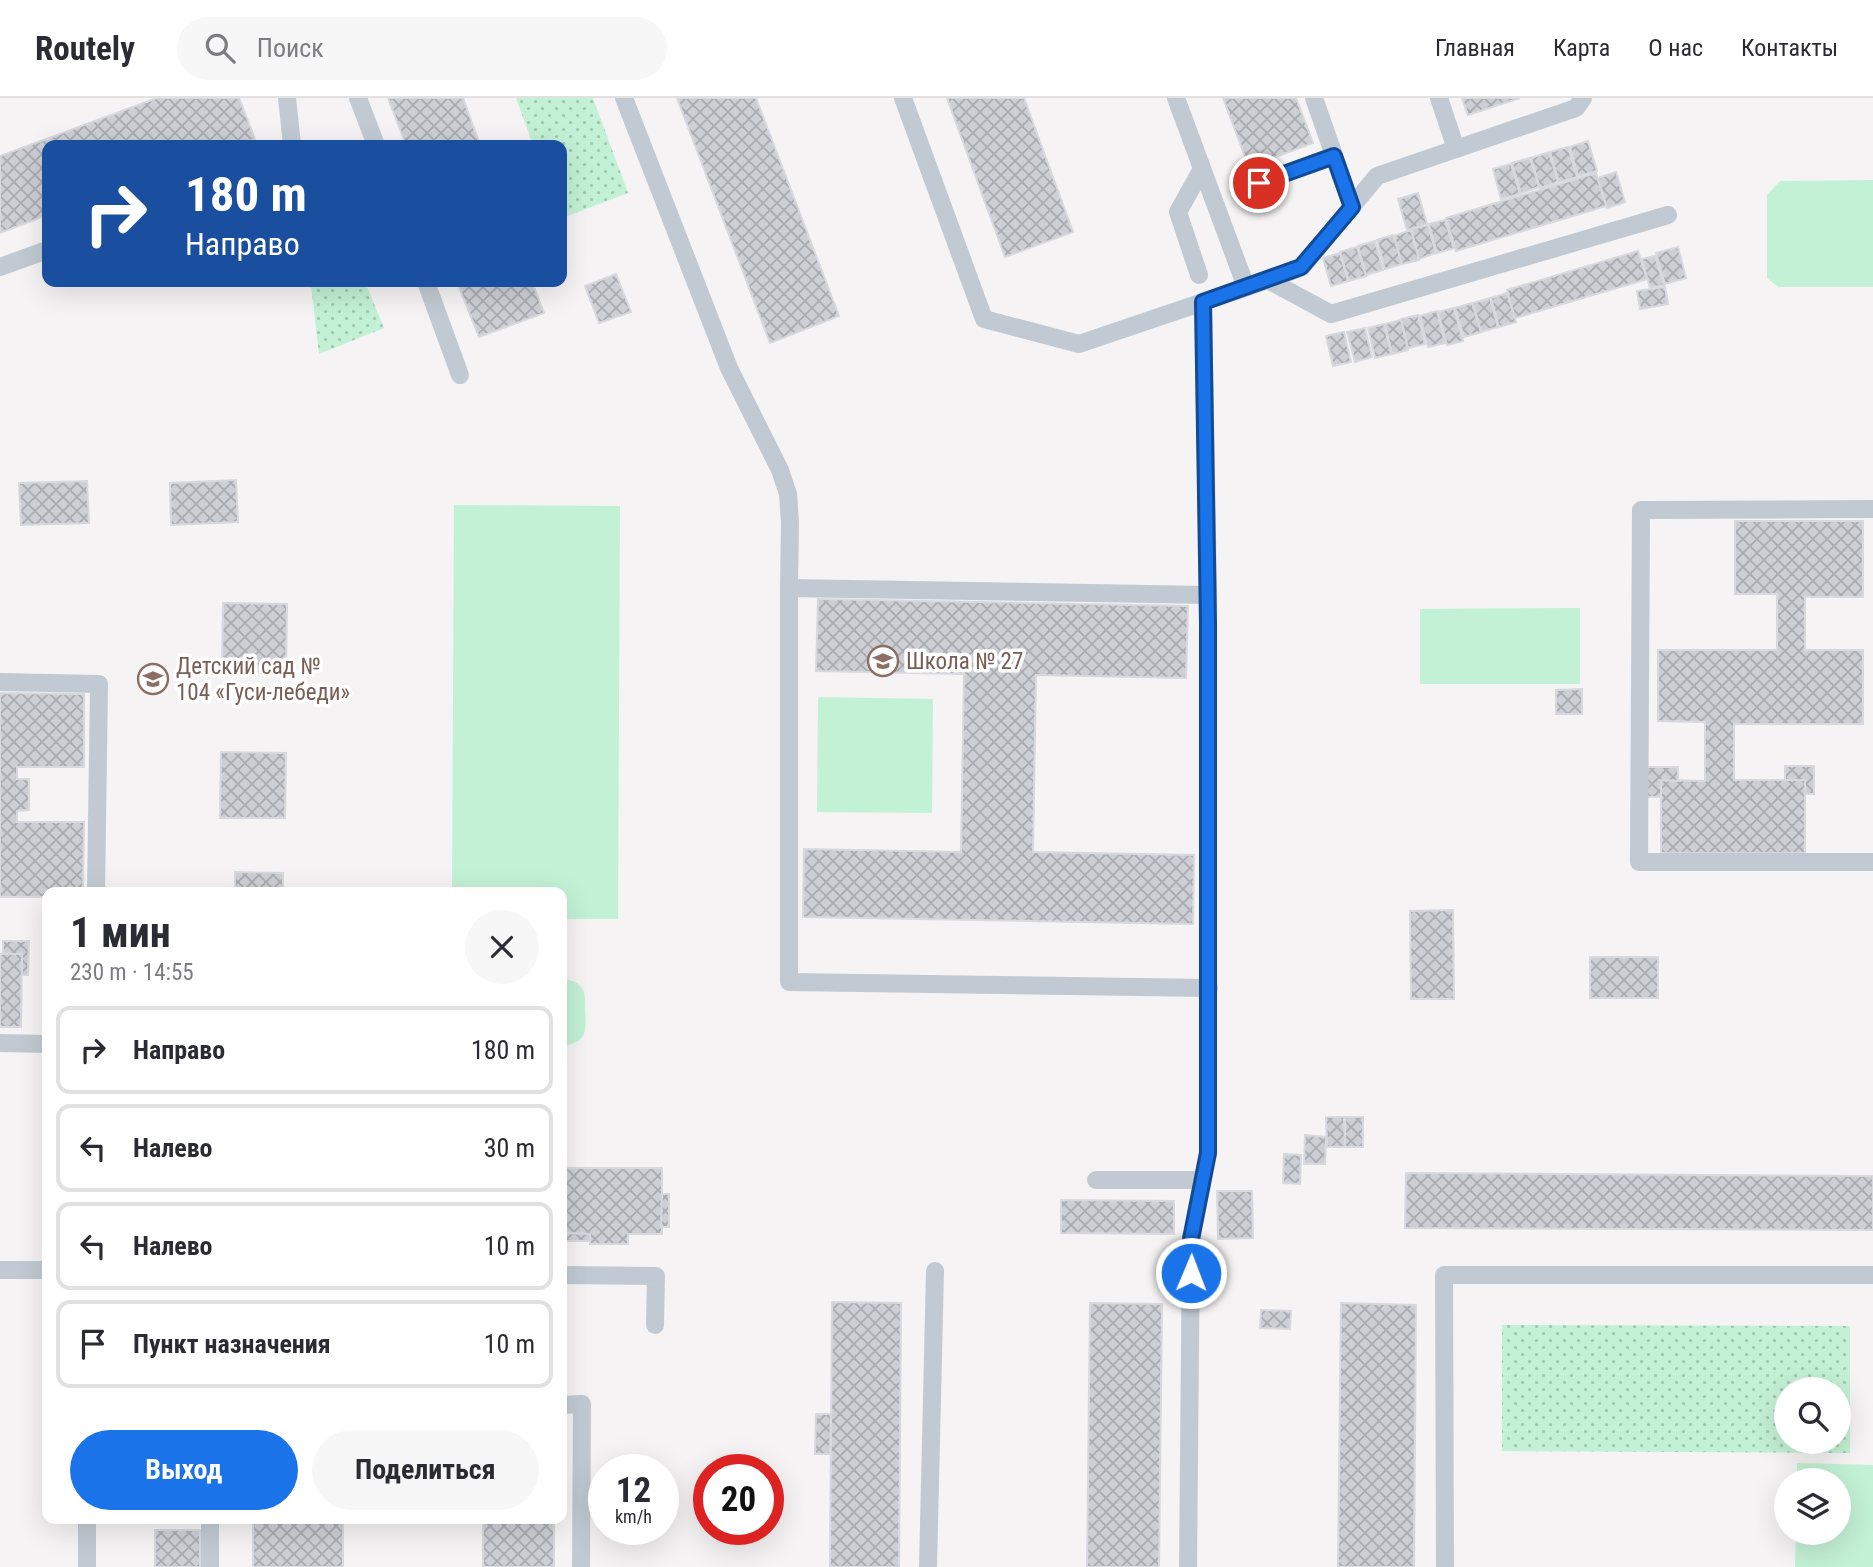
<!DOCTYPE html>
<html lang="ru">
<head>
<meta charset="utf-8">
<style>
  :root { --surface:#fff; --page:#f7f7f7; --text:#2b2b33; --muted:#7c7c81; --line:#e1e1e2; --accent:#1a73e8 }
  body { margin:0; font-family:"Roboto Condensed",sans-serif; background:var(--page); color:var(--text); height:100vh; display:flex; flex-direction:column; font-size:26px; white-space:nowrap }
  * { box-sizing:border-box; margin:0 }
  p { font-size:23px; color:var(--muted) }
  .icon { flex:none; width:38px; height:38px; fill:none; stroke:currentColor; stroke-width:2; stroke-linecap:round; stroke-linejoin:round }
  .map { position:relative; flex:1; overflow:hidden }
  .drawer { position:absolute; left:42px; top:789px; width:525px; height:637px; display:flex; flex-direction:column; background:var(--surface); border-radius:14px; box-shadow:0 7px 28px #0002 }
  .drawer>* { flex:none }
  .guide { position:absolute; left:42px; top:42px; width:525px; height:147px; border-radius:14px; box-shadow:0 7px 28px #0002; background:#1a4fa0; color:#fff; overflow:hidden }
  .fabs { position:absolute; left:1774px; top:1279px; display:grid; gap:14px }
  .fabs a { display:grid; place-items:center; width:77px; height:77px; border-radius:50%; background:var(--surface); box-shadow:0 7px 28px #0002; font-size:35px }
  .speed { position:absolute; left:588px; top:1356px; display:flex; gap:14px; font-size:35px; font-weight:700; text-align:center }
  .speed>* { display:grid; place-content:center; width:91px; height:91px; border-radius:50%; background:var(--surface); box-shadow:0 7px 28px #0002; line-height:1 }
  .speed small { font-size:18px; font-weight:400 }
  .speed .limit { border:10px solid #d22; background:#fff; color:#111 }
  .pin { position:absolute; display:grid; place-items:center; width:60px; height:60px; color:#fff; margin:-30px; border:4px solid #fff; border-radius:50%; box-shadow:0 2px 7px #0007 }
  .me { position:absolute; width:77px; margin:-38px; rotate:1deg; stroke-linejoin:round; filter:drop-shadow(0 0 5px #0008) }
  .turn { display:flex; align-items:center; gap:24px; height:147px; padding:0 28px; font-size:32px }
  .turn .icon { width:91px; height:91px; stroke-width:2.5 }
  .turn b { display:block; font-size:49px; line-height:60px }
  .round { display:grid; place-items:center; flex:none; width:74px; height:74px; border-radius:37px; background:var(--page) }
  .headline { display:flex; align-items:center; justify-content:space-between; height:119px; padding:0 28px }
  h1 { font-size:42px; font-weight:700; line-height:52px }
  .cta { display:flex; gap:14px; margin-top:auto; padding:14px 28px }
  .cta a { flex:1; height:80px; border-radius:42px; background:var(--accent); color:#fff; font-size:28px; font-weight:700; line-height:80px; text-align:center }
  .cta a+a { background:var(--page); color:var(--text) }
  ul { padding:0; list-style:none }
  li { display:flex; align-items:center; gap:21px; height:88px; margin:0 14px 10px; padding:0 14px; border:4px solid var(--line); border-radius:14px }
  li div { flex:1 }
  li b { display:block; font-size:26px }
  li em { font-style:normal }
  header { display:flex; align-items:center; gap:42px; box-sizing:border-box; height:98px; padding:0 35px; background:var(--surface); border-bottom:2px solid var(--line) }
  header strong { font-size:33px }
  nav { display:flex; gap:38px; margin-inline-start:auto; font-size:24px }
  .search { width:490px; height:63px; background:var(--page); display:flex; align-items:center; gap:18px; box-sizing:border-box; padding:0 24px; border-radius:38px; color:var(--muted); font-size:26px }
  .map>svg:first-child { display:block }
  .grass { fill:#c3f1d5 }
  .park { fill:url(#park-dots); fill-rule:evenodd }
  .building { fill:url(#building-cross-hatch); stroke:#d7d9de; stroke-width:2 }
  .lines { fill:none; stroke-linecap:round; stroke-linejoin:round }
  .service { stroke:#c1cad2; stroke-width:18 }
  .route-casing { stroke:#114b97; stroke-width:18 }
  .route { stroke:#1a73e8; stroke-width:12 }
  .labels { text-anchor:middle; stroke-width:7; stroke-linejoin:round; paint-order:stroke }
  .education-label { font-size:23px; fill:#785e54; stroke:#fff; text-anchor:start }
</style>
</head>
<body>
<header>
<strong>Routely</strong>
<div class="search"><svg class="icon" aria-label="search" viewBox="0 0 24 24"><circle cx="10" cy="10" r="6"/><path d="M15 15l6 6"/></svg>Поиск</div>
<nav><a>Главная</a><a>Карта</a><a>О нас</a><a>Контакты</a></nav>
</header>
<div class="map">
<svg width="1873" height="1469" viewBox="0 0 1873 1469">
  <defs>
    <pattern id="park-dots" width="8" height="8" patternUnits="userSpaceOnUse" patternTransform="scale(1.75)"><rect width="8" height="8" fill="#c3f1d5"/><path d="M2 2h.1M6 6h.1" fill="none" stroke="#a0c6b0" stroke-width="1.8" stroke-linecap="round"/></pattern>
    <pattern id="building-cross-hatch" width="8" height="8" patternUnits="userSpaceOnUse" patternTransform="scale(1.75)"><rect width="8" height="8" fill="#cdcfd5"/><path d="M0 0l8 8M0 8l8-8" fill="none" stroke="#a8abb0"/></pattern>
  </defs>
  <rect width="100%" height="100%" fill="#f5f3f3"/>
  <g class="grass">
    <polygon points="1873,82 1873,189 1778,189 1767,180 1767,97 1780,83"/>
    <polygon points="454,407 620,408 618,821 562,821 562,794 452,794"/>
    <polygon points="1580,510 1580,586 1420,586 1420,511"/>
    <polygon points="818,599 933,601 932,715 817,714"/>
    <path d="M562,880C569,882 577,883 582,890C586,896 585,905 585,912C587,934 586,945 562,948Z"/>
    <polygon points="1797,1365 1873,1367 1873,1469 1795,1469 1796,1435 1839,1435 1839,1382 1797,1382"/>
  </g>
  <g class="park">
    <polygon points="516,0 593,0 628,95 562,120 562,47 533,47"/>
    <polygon points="320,184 365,184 384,230 319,256 311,187"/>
    <path d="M1502,1227L1850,1228V1355L1502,1353ZM1787,1292H1839V1344H1787Z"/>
  </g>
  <g class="building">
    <polygon points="157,0 239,0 255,41 239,47 47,47 47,117 0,135 0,58"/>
    <polygon points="388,0 463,0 480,47 406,47"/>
    <polygon points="677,0 756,0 839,218 770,245"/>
    <polygon points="947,0 1024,0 1073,134 1005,159"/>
    <polygon points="1223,0 1296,0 1313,45 1249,69"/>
    <polygon points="1462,0 1520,0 1468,17"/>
    <polygon points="1588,43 1597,73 1578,78 1570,49"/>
    <polygon points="1568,49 1577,79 1559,84 1550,54"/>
    <polygon points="1549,54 1558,84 1540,90 1531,60"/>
    <polygon points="1530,60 1539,89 1521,95 1512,65"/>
    <polygon points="1511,66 1520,96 1501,101 1493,71"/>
    <polygon points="1616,74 1625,104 1607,110 1598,80"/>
    <polygon points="1596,75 1606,108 1456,153 1446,120"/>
    <polygon points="1418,95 1427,126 1407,132 1398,101"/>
    <polygon points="1445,122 1454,150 1437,155 1429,126"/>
    <polygon points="1428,127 1436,155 1419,161 1411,131"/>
    <polygon points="1411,132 1419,162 1402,166 1394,138"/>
    <polygon points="1393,137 1402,166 1385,171 1377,142"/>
    <polygon points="1375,143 1383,172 1366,177 1358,148"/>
    <polygon points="1357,149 1366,178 1349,183 1340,154"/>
    <polygon points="1678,149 1686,180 1665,186 1656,155"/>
    <polygon points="1638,153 1647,181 1515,220 1507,192"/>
    <polygon points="1340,155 1348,183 1331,188 1323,160"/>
    <polygon points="1655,158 1664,187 1650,190 1642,161"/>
    <polygon points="616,176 631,214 599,225 585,188"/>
    <polygon points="457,184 532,184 544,215 479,239"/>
    <polygon points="1665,189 1668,206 1640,211 1637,193"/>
    <polygon points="1507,195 1516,224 1499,229 1491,200"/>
    <polygon points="1490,200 1498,229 1481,234 1473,205"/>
    <polygon points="1472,205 1481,234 1464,239 1455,210"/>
    <polygon points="1454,210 1463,243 1447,247 1438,214"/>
    <polygon points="1437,213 1445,245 1428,249 1420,218"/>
    <polygon points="1418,217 1425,246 1408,250 1401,221"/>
    <polygon points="1401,222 1408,252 1392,256 1385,226"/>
    <polygon points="1384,226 1391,256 1375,260 1368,230"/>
    <polygon points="1365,230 1372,259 1355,264 1347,234"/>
    <polygon points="1344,234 1351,264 1333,268 1326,238"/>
    <polygon points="236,382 238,424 171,427 170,385"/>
    <polygon points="87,383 89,425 21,427 19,385"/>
    <polygon points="1735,423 1863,423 1863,499 1805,499 1805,552 1863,552 1863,626 1734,626 1734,682 1805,682 1805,755 1661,755 1661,682 1705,683 1705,624 1658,623 1658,552 1777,552 1777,496 1735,496"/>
    <polygon points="818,501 1188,508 1186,580 1036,577 1033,754 1194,757 1193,826 803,819 804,751 961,754 964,576 816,573"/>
    <polygon points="223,505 287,506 286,575 222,574"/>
    <polygon points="1582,591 1582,616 1556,616 1556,592"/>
    <polygon points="0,595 84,596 84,669 17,669 17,681 29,681 29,712 17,713 17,724 84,724 83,794 47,794 47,799 0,799"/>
    <polygon points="221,654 286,655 285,720 220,720"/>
    <polygon points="1785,668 1814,668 1814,696 1805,696 1805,682 1785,682"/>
    <polygon points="1647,669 1678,669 1678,683 1661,682 1661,699 1647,699"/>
    <polygon points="235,774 283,775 283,794 235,794"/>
    <polygon points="1453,812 1454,901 1411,901 1410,813"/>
    <polygon points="3,843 29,843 28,877 22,877 22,856 3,856"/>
    <polygon points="0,856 22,856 21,929 0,929"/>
    <rect x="1590" y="859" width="68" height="41"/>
    <polygon points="1326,1019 1344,1019 1345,1049 1327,1049"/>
    <rect x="1345" y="1019" width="18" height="30"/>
    <polygon points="1305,1037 1326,1039 1325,1066 1304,1066"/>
    <polygon points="1284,1056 1301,1057 1300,1086 1283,1085"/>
    <polygon points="562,1070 662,1070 662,1136 628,1136 628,1146 590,1146 590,1136 562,1135"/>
    <polygon points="1406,1075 1873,1078 1873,1132 1405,1130"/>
    <polygon points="1217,1093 1252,1093 1253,1140 1218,1141"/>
    <polygon points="662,1096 669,1096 669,1129 661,1129"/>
    <polygon points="1061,1102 1174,1103 1174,1136 1061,1135"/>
    <polygon points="562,1135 590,1136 590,1143 562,1143"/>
    <polygon points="832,1204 901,1205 899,1469 830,1469"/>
    <polygon points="1090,1205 1162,1206 1159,1469 1087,1469"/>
    <polygon points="1341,1205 1416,1207 1414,1469 1338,1469"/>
    <polygon points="1261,1212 1291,1213 1290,1231 1260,1230"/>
    <polygon points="816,1316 831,1316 830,1356 815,1356"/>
    <polygon points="253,1421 328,1421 328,1423 343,1423 343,1469 253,1469"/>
    <rect x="483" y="1421" width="71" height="48"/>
    <rect x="155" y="1432" width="45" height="37"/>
  </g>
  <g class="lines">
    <g class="service">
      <polyline points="287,0 292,47"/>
      <polyline points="358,0 376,47"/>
      <polyline points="624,0 729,270 780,372 788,396 790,424 789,490"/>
      <polyline points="903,0 984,221 1079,246 1268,182 1302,169 1377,78 1576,10 1583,0"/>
      <polyline points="1176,0 1246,189"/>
      <polyline points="1314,0 1352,109"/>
      <polyline points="1439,0 1456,51"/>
      <polyline points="1259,85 1334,58"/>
      <polyline points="0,169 47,152"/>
      <polyline points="1199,177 1178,114 1202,71"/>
      <polyline points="1268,182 1331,216 1668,117"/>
      <polyline points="426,184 460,277"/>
      <polyline points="1203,204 1208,497"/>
      <polyline points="1873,411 1641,412 1639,764 1873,764"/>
      <polyline points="0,584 99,586 96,794"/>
      <polyline points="0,945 47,946"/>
      <polyline points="1096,1082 1202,1082"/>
      <polyline points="0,1172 47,1172"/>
      <polyline points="562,1177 656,1178 655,1227"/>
      <polyline points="562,1307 582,1306 581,1469"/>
      <polyline points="87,1421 87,1469"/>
      <polyline points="210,1421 210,1469"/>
      <polyline points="928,1469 935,1173"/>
      <polyline points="1188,1469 1191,1141 1208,1055 1208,497 789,490 789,884 1209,890"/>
      <polyline points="1445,1469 1444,1177 1873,1177"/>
    </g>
  </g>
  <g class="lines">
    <g class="route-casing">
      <polyline id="route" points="1191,1175 1191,1141 1208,1055 1208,525 1203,204 1301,169 1352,109 1334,58 1259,85"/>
    </g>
    <use href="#route" class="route"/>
  </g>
  <defs>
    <g id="school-ring" transform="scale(1.575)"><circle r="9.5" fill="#fff" stroke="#8d6e63" stroke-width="1.5"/><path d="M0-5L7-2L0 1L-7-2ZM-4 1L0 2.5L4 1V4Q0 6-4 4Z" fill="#8d6e63"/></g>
  </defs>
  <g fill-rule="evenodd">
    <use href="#school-ring" x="883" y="563"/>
    <use href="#school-ring" x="153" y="581"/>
  </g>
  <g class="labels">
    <g class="education-label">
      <text x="906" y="571">Школа № 27</text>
      <text x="176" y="576">Детский сад №<tspan x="176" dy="26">104 «Гуси-лебеди»</tspan></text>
    </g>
  </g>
</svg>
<div class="fabs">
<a><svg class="icon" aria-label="search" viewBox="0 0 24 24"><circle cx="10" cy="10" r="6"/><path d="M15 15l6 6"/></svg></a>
<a><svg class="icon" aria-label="layers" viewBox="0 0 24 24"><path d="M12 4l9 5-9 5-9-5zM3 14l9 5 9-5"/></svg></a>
</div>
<div class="speed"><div>12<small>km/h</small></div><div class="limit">20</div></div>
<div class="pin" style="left:1259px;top:85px;background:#d93025"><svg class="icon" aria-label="arrive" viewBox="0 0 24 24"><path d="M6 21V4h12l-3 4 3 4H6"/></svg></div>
<svg class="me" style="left:1191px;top:1175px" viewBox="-20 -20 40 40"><circle r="17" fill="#1a73e8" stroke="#fff" stroke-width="3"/><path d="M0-11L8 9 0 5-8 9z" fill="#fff"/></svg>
<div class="guide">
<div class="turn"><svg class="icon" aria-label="right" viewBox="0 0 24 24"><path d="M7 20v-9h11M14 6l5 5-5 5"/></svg><div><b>180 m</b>Направо</div></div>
</div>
<section class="drawer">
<div class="headline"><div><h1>1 мин</h1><p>230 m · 14:55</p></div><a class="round"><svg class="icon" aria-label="close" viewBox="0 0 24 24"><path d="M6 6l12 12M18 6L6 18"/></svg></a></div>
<ul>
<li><svg class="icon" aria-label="right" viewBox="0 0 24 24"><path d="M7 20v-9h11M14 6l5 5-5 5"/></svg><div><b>Направо</b></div><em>180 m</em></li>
<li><svg class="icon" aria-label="left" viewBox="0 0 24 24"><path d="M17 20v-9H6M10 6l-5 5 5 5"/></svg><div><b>Налево</b></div><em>30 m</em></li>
<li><svg class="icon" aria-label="left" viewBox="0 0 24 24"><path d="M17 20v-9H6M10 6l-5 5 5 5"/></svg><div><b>Налево</b></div><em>10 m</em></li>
<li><svg class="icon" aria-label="arrive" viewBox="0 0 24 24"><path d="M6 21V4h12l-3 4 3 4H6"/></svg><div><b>Пункт назначения</b></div><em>10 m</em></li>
</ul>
<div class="cta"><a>Выход</a><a>Поделиться</a></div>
</section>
</div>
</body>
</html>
